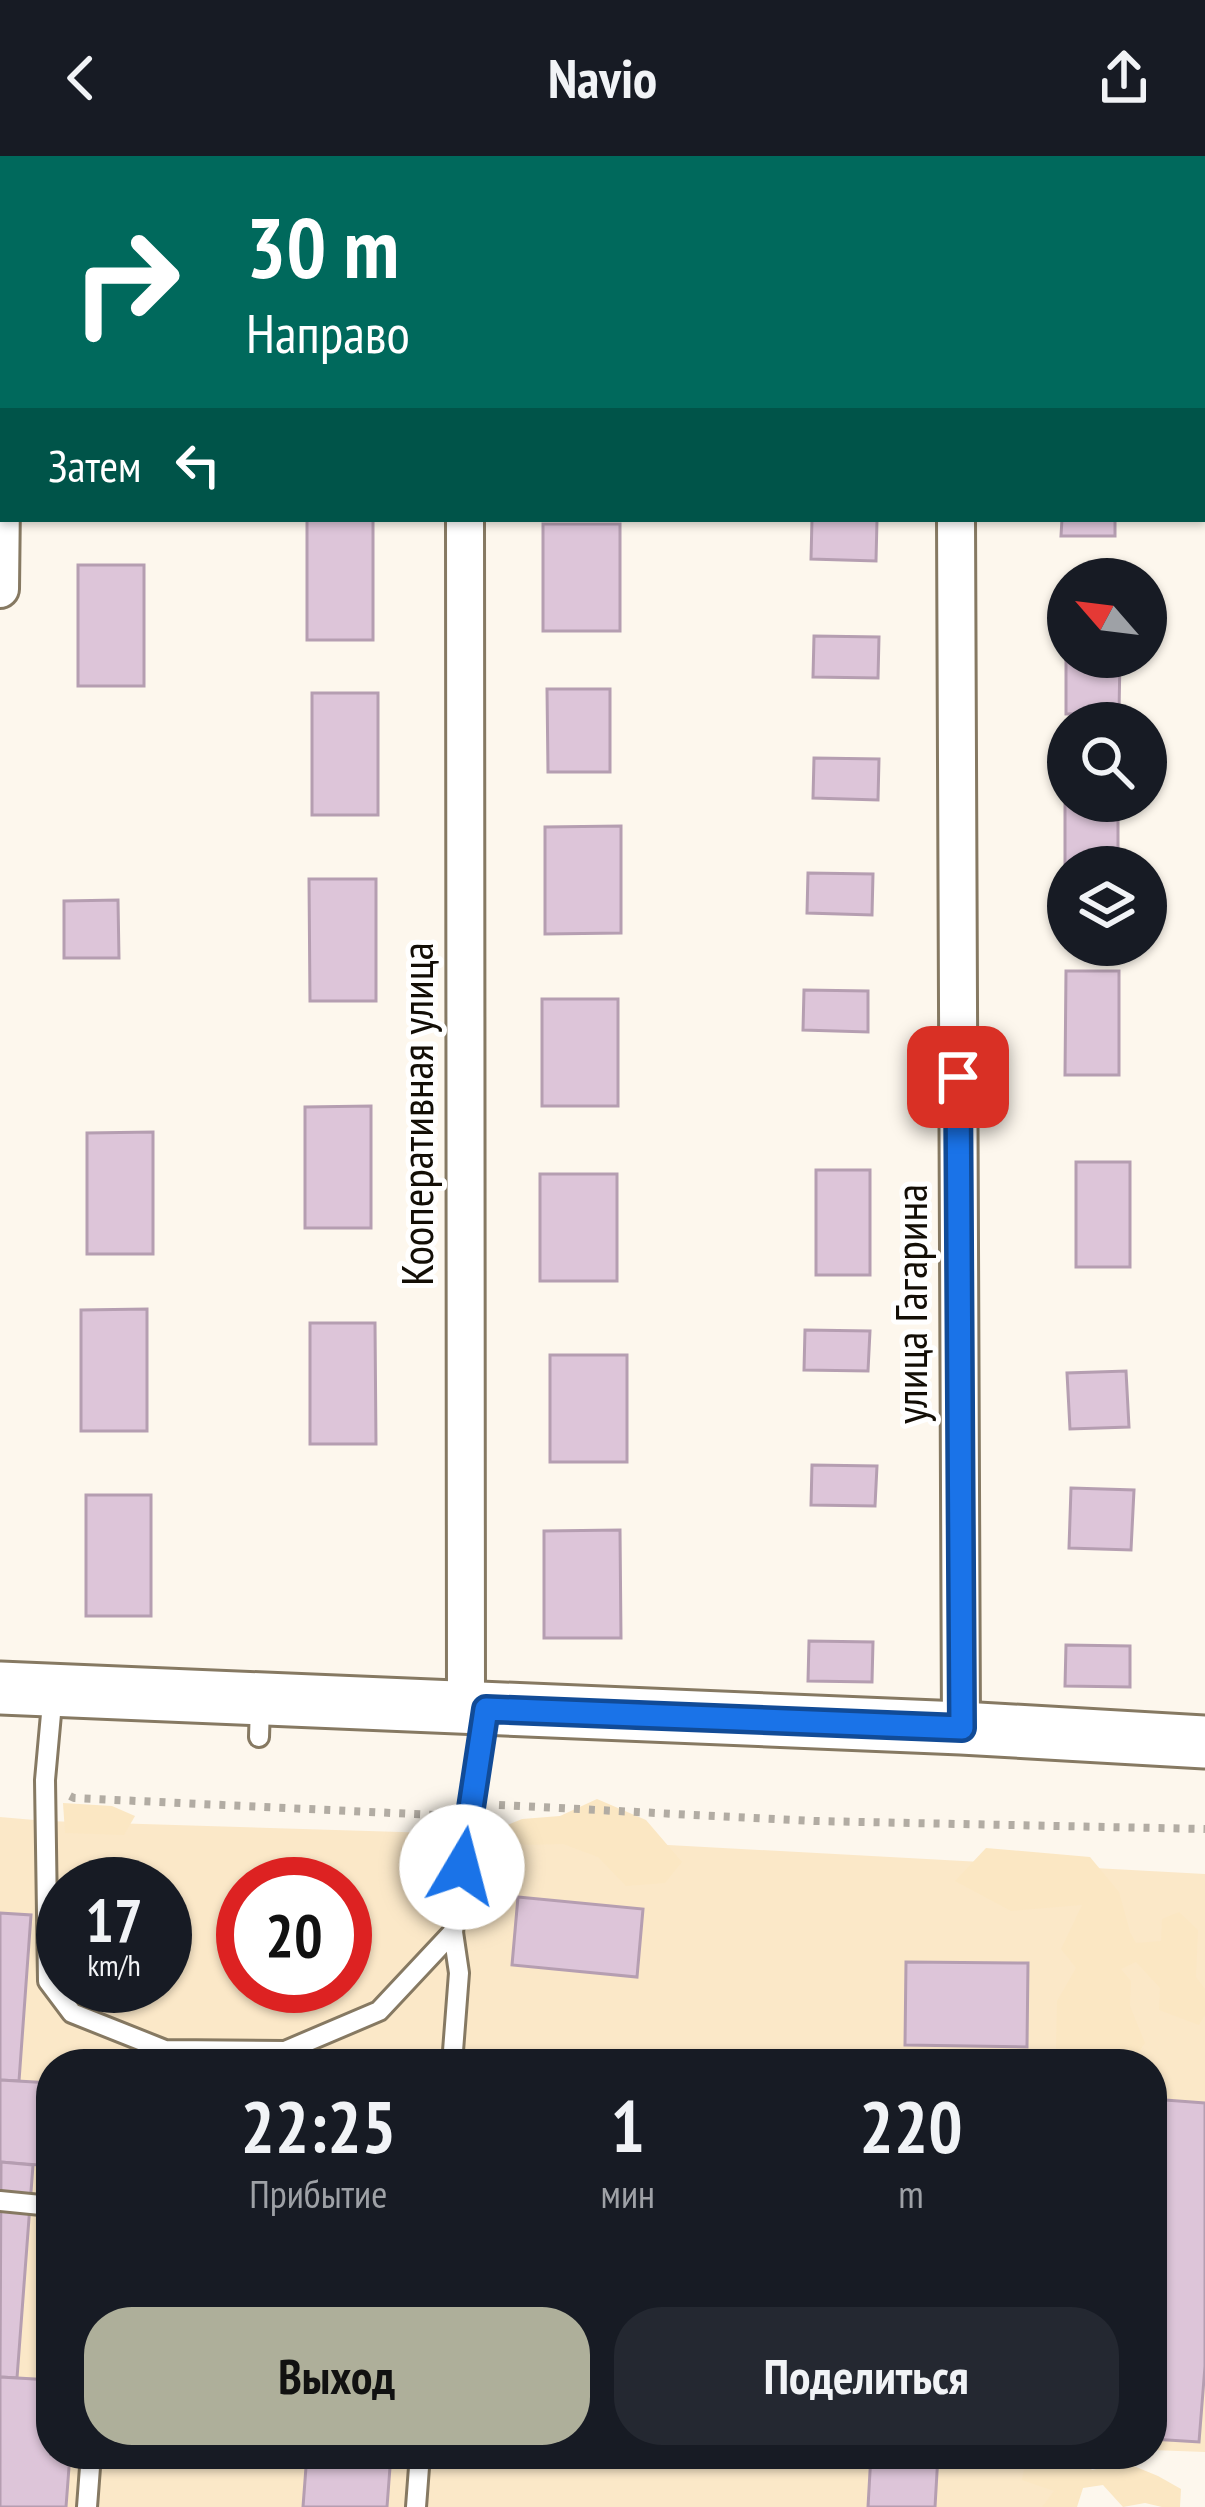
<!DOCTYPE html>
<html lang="ru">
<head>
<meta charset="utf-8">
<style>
  :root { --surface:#171b24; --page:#242831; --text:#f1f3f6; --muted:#9ea1a6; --accent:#aeaf9a }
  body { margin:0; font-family:"PT Sans Narrow",sans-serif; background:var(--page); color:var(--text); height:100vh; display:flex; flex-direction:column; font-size:45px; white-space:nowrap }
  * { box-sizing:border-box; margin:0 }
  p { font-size:39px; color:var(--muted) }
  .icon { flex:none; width:66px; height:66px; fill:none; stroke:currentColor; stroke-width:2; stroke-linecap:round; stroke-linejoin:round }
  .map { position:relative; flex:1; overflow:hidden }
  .sheet { position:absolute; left:36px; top:1893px; width:1131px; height:420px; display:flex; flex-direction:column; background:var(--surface); border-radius:48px; box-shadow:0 3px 9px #0004 }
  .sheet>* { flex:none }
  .banner { position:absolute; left:0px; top:0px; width:1206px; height:366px; box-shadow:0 3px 9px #0004; background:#00695c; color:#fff; overflow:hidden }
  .needle { width:78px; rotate:298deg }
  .controls { position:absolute; left:1047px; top:402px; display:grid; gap:24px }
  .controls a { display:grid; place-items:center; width:120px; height:120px; border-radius:50%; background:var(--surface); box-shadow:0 3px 9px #0004; font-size:60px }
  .speed { position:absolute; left:36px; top:1701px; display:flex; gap:24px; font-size:60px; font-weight:700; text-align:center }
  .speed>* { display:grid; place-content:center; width:156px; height:156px; border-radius:50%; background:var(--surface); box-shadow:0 3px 9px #0004; line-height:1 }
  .speed small { font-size:30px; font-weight:400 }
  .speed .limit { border:18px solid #d22; background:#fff; color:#111 }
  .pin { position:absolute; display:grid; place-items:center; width:102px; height:102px; color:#fff; margin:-51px; border-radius:24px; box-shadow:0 6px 18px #0006 }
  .me { position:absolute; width:132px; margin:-66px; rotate:8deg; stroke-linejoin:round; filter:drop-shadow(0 0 9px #0008) }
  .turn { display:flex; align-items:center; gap:42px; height:252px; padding:0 48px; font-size:54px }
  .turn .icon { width:156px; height:156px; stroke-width:2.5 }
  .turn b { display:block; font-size:84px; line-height:102px }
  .then { display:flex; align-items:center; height:114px; padding:0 48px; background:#0003; gap:24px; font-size:45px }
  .eta { display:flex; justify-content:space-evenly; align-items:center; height:204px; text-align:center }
  .eta b { font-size:72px; font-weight:700; line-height:84px }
  .cta { display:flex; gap:24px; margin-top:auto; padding:24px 48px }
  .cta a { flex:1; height:138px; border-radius:48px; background:var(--accent); color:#111; font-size:48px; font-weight:700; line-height:138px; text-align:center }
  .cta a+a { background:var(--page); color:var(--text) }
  header { display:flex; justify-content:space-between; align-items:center; height:156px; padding:0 48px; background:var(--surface); font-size:54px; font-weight:700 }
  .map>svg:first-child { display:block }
  .built { fill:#fbe8c8; fill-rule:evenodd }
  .green { fill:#fbe7c3 }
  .building { fill:#ddc5d9; stroke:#b59eb1; stroke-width:3 }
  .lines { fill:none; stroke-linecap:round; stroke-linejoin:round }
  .lane-casing { stroke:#867962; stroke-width:24 }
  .street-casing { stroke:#867962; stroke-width:42 }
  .secondary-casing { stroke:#867962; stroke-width:57 }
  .path { stroke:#b2aca3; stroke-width:8; stroke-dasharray:6 9; stroke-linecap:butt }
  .lane { stroke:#fff; stroke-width:18 }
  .street { stroke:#fff; stroke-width:36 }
  .secondary { stroke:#fff; stroke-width:51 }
  .route-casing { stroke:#114b97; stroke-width:30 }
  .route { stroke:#1a73e8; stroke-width:21 }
  .labels { text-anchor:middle; stroke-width:10; stroke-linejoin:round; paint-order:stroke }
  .street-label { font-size:45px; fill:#130e06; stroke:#fff }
</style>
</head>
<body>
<header><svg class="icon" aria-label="back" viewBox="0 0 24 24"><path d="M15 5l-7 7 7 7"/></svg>Navio<svg class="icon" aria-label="share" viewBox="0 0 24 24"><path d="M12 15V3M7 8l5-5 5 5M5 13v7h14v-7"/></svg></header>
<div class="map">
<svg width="1205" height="2351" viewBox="0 0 1205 2351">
  <rect width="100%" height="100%" fill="#fdf7ed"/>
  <path class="built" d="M0,1661L46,1665L466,1678L1205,1718V2296L1152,2294V1908H51V2298H1065L1063,2351H0ZM63,1728H165V1830H63ZM243,1728H345V1830H243Z"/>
  <g class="green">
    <polygon points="597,1643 646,1664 682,1706 665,1727 626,1730 598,1701 563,1688 524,1689 500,1672 522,1663 560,1660"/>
    <polygon points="63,1647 112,1650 135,1660 124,1679 65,1677"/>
    <polygon points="986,1692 1090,1701 1119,1736 1130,1776 1136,1787 1161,1785 1162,1763 1179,1756 1198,1774 1196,1821 1205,1833 1205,1859 1199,1869 1159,1854 1160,1832 1136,1806 1121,1813 1131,1825 1130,1850 1145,1887 1130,1908 1073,1908 1075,1905 1056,1894 1057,1845 1076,1812 1061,1793 1082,1749 1011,1755 955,1725"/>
    <polygon points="1046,2298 1079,2298 1092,2314 1124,2306 1158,2320 1181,2333 1180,2351 1162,2351 1145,2347 1123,2351 1103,2329 1083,2332 1077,2351 1042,2351 1054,2335 1022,2324 1025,2308 1045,2306"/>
  </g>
  <g class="building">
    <rect x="77" y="0" width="66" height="3"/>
    <rect x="307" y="363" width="66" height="121"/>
    <polygon points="812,363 877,364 876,405 811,403"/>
    <polygon points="1062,363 1115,363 1115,380 1061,380"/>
    <rect x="543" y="368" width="77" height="107"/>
    <rect x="78" y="409" width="66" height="121"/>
    <polygon points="1066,453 1068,501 1120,501 1119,557 1066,558"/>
    <polygon points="814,480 879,481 878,522 813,521"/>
    <polygon points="547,533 610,533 610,616 548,616"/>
    <rect x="312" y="537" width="66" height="122"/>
    <polygon points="814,602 879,603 878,644 813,642"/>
    <polygon points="1065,626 1068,626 1068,645 1118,645 1118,711 1068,711 1068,731 1065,731"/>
    <polygon points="621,670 621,777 545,778 545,671"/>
    <polygon points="808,717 873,718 872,759 807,757"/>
    <polygon points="309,723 376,723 376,845 310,845"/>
    <polygon points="118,744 119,802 64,802 64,745"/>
    <polygon points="1066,815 1119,815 1119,919 1065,919"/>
    <polygon points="804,834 868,835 868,876 803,874"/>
    <rect x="542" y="843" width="76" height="107"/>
    <polygon points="371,950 371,1072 305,1072 305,951"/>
    <polygon points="153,976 153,1098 87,1098 87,977"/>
    <rect x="1076" y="1006" width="54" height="105"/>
    <rect x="816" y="1014" width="54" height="105"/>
    <rect x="540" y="1018" width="77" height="107"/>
    <polygon points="147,1153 147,1275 81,1275 81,1154"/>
    <polygon points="310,1167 375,1167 376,1288 310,1288"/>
    <polygon points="805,1174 870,1175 868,1215 804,1214"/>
    <rect x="550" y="1199" width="77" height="107"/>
    <polygon points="1126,1215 1129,1271 1070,1273 1067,1217"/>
    <polygon points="812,1309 877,1310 875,1350 811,1349"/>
    <polygon points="1071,1332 1134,1334 1131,1394 1069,1392"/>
    <rect x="86" y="1339" width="65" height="121"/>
    <polygon points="620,1374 621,1482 544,1482 544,1375"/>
    <polygon points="809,1485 873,1486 872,1526 808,1525"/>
    <polygon points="1066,1489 1130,1490 1130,1531 1065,1530"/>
    <polygon points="518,1741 643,1753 637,1821 512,1809"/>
    <polygon points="0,1757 31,1759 19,1925 0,1924"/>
    <polygon points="906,1806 1028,1807 1027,1891 905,1889"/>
    <polygon points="361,1904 427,1908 361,1908"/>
    <polygon points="0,1924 51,1927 51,2010 0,2006"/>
    <polygon points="1152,1943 1205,1947 1205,2210 1199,2286 1152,2283"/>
    <polygon points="1,2006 33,2009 17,2222 0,2221"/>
    <polygon points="0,2221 51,2224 51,2298 70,2298 66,2351 0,2351"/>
    <polygon points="307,2298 391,2298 387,2351 303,2351"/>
    <polygon points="871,2298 938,2299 935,2351 868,2351"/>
  </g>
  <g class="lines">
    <g class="lane-casing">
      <g id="lane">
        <polyline points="53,1536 45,1624 48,1825 72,1857 165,1894 285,1895 379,1855 453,1776 485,1558"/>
        <polyline points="259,1581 260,1549"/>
        <polyline points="452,1908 459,1817 453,1776"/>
        <polyline points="0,2045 51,2050"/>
        <polyline points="87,2351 91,2298"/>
        <polyline points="416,2351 420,2298"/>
      </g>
    </g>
    <g class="street-casing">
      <g id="street">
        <polyline points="465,0 465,3"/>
        <polyline points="954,0 954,3"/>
        <polyline points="5,3 5,0"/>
        <polyline points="465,363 466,1552"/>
        <polyline points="956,363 961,1572"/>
        <polyline points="0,433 3,164"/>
      </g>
    </g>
    <g class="secondary-casing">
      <polyline id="secondary" points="0,1532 961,1572 1205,1586"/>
    </g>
    <g class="path">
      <polyline points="70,1640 74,1642 435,1659 443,1656"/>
      <polyline points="499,1649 814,1665 1205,1673"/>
    </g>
    <use href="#lane" class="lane"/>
    <use href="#street" class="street"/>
    <use href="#secondary" class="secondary"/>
  </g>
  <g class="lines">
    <g class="route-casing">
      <polyline id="route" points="462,1711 486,1553 962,1572 958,921"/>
    </g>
    <use href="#route" class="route"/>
  </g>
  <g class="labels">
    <g class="street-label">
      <text transform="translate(417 958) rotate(-90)" y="16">Кооперативная улица</text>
      <text transform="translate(911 1148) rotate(-90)" y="16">улица Гагарина</text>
    </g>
  </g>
</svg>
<div class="controls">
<a><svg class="needle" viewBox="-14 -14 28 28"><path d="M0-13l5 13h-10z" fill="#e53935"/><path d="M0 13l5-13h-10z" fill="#9ea1a6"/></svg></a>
<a><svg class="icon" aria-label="search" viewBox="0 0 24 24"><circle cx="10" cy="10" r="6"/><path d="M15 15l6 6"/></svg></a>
<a><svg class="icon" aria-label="layers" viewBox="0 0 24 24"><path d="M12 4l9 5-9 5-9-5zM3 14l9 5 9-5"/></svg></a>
</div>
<div class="speed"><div>17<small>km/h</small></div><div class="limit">20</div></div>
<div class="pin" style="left:958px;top:921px;background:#d93025"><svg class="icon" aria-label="arrive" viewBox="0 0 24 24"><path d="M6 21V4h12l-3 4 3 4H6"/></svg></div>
<svg class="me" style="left:462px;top:1711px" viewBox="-20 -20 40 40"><circle r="19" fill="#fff"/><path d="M0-13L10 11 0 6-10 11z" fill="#1a73e8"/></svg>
<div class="banner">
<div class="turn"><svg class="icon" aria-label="right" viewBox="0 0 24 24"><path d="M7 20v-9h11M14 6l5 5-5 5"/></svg><div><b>30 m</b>Направо</div></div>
<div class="then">Затем<svg class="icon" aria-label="left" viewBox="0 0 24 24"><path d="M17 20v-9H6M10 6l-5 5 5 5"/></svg></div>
</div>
<section class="sheet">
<div class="eta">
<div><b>22:25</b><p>Прибытие</p></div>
<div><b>1</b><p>мин</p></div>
<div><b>220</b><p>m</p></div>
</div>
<div class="cta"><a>Выход</a><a>Поделиться</a></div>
</section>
</div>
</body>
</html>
